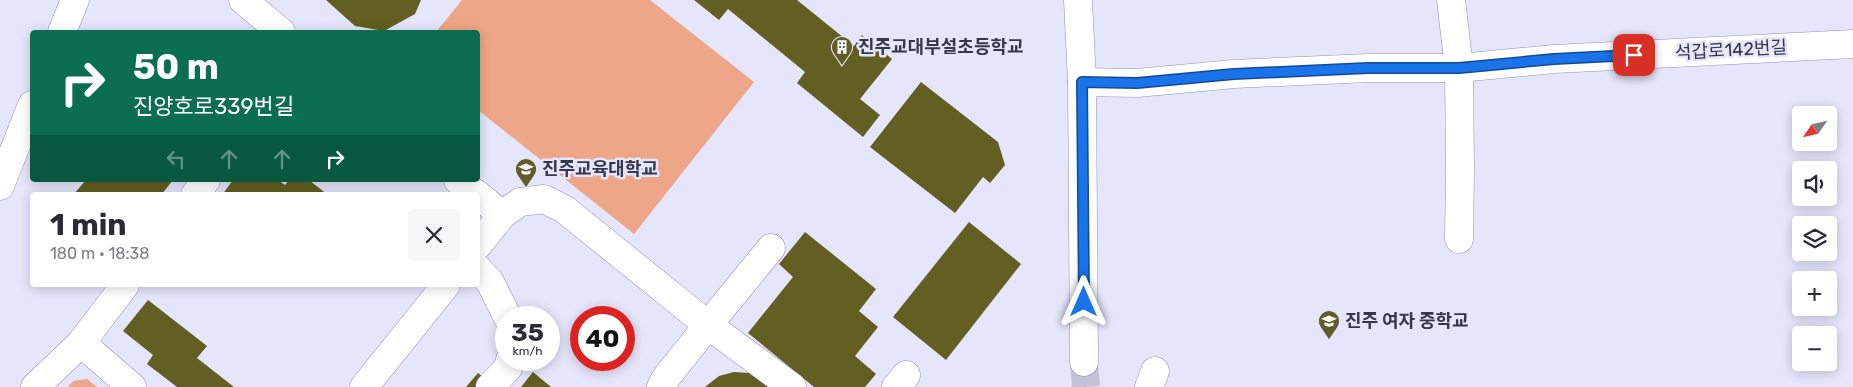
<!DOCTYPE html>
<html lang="en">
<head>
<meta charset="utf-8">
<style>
  :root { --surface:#fff; --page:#f7f7f7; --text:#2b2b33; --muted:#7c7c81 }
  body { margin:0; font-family:Rubik,"Noto Sans KR",sans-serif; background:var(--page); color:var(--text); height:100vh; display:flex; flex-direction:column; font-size:19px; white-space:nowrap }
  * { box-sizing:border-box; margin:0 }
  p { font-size:16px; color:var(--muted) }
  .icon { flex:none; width:28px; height:28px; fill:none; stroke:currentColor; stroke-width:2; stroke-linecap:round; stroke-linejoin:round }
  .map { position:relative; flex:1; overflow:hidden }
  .drawer { position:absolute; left:30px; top:192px; width:450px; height:95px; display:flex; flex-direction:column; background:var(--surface); border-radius:5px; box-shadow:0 2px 12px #0003 }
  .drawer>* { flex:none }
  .top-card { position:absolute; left:30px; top:30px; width:450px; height:152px; border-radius:5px; box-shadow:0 2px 12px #0003; background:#0b6e4f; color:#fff; overflow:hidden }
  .needle { width:32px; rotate:236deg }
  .tools { position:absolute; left:1792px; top:106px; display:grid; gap:10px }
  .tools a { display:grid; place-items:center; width:45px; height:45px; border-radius:5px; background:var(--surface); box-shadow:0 2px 12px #0003; font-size:25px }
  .speed { position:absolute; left:495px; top:306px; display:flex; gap:10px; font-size:25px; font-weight:700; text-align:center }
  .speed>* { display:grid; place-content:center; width:65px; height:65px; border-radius:50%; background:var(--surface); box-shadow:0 2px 12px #0003; line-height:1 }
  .speed small { font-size:12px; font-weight:400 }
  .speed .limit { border:8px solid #d22; background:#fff; color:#111 }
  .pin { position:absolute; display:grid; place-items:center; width:42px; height:42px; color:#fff; margin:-21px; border-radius:10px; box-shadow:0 2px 8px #0006 }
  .me { position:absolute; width:55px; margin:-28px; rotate:0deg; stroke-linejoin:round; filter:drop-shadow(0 0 4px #0008) }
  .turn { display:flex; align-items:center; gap:18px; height:105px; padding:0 20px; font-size:22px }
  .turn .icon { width:65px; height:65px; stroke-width:2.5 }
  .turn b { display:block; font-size:35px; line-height:42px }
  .lanes { display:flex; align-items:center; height:48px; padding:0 20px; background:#0003; justify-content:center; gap:25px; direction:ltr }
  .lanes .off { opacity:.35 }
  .round { display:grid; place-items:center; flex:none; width:52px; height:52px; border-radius:5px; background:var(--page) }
  .overview { display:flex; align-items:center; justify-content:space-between; height:85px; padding:0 20px }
  h1 { font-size:30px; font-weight:700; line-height:38px }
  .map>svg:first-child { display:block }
  .green { fill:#eda687 }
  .building { fill:#635e21 }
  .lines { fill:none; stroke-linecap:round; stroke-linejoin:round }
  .minor-tunnel { stroke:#c2c2d8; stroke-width:28; stroke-dasharray:28 14; stroke-linecap:butt }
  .minor-casing { stroke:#8e8ec1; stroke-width:29 }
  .minor { stroke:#fff; stroke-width:28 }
  .route-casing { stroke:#114b97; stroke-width:12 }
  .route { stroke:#1a73e8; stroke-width:9 }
  .labels { text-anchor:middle; stroke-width:5; stroke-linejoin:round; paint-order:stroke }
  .poi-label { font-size:18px; font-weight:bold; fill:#36364c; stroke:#e5e5fb; text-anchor:start }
  .street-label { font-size:18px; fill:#36364c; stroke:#e5e5fb }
</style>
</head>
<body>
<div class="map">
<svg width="1853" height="387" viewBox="0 0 1853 387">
  <rect width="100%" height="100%" fill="#e5e5fb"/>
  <g class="green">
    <polygon points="462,0 650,0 754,82 634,234 478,110 478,32 436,32"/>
    <polygon points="87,379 97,387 68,387 73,381"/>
  </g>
  <g class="building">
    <polygon points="326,0 421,0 415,14 384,31 355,26"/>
    <polygon points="694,0 797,0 854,46 862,35 892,59 860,99 880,115 863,137 797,83 805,72 728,9 719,20"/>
    <polygon points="921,82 998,142 1005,165 990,183 983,177 955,213 870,147"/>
    <polygon points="86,180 173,180 161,195 73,195"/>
    <polygon points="233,180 278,180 285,185 289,180 309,180 328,195 222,195"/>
    <polygon points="969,222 1021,264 946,360 893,317"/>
    <polygon points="805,232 876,289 859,311 878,327 855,356 876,374 865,387 814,387 748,333 793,277 779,264"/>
    <polygon points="148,300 207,346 197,358 234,387 177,387 147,364 153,355 123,331"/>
    <polygon points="533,372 551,387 521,387"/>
    <polygon points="734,372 750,373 776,387 705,387 719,376"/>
    <polygon points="478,373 495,387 466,387"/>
  </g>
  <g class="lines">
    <polyline class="minor-tunnel" points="1084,362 1086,387"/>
    <g class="minor-casing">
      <g id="minor">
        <polyline points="243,0 281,32"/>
        <polyline points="1078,0 1082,82 1084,362"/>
        <polyline points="1451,0 1459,68 1460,171 1459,239"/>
        <polyline points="62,32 75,0"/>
        <polyline points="1082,82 1137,83 1234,74 1368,68 1459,68 1554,59 1853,44"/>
        <polyline points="458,180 477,195"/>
        <polyline points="0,186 32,105"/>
        <polyline points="195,195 206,180"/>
        <polyline points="478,195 502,215 478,245"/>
        <polyline points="502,215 520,202 544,199 564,209 708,325 771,248"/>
        <polyline points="478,269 490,282 508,318"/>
        <polyline points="81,343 132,387"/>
        <polyline points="35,387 81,343 125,285"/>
        <polyline points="364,387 446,285"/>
        <polyline points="490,387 508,368 510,360"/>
        <polyline points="661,387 665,379 708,325 792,387"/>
        <polyline points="896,387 906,375"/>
        <polyline points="1149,387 1155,371"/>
      </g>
    </g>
    <use href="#minor" class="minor"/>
  </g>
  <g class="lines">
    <g class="route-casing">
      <polyline id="route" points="1084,302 1082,82 1137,83 1234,74 1368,68 1459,68 1554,59 1634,55"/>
    </g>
    <use href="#route" class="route"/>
  </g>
  <defs>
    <g id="building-pin" transform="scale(1.125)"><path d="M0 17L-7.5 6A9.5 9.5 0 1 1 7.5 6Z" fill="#615d29" stroke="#e5e5fb"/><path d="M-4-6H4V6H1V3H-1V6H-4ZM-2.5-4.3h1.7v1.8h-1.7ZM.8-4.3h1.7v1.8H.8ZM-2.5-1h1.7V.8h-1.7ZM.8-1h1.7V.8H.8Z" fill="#fff"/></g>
    <g id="university-pin" transform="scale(1.125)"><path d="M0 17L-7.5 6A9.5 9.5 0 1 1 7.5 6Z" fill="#615d29" stroke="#e5e5fb"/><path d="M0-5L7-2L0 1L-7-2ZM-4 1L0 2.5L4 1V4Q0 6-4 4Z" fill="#fff"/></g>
    <g id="school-pin" transform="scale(1.125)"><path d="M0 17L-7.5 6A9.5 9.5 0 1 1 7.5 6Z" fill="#615d29" stroke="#e5e5fb"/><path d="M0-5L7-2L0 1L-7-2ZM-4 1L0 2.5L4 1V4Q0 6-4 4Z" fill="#fff"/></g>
  </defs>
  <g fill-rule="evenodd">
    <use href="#building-pin" x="842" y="47"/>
    <use href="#university-pin" x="526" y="169"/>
    <use href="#school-pin" x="1329" y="321"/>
  </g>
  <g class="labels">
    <g class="poi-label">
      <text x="858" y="53">진주교대부설초등학교</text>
      <text x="542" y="175">진주교육대학교</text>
      <text x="1345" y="327">진주 여자 중학교</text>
    </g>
    <g class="street-label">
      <text transform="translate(1731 50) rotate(-3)" y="6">석갑로142번길</text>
    </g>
  </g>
</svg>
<div class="tools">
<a><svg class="needle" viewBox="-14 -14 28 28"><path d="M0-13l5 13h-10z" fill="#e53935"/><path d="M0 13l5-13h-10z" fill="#7c7c81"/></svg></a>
<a><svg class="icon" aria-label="sound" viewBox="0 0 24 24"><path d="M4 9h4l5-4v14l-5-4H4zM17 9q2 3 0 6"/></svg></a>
<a><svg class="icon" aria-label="layers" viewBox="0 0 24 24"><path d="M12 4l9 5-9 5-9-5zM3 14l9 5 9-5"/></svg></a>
<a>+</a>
<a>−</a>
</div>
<div class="speed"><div>35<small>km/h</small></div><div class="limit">40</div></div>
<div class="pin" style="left:1634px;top:55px;background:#d93025"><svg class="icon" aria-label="arrive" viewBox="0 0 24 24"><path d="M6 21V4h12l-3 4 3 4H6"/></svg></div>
<svg class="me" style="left:1084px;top:302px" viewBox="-20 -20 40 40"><path d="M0-17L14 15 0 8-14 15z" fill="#1a73e8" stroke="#fff" stroke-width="4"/></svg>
<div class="top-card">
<div class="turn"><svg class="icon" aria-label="right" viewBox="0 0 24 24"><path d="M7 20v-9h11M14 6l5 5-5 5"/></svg><div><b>50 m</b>진양호로339번길</div></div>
<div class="lanes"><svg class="icon off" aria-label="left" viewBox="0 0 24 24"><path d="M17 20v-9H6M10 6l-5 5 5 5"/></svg><svg class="icon off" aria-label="ahead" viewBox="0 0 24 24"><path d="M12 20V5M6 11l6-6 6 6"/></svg><svg class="icon off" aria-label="ahead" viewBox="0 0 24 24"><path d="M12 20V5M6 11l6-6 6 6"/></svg><svg class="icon" aria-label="right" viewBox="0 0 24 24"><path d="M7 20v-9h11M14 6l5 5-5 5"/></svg></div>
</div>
<section class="drawer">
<div class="overview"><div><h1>1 min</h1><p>180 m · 18:38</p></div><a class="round"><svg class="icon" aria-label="close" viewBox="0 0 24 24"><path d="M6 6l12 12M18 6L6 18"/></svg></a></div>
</section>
</div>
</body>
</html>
